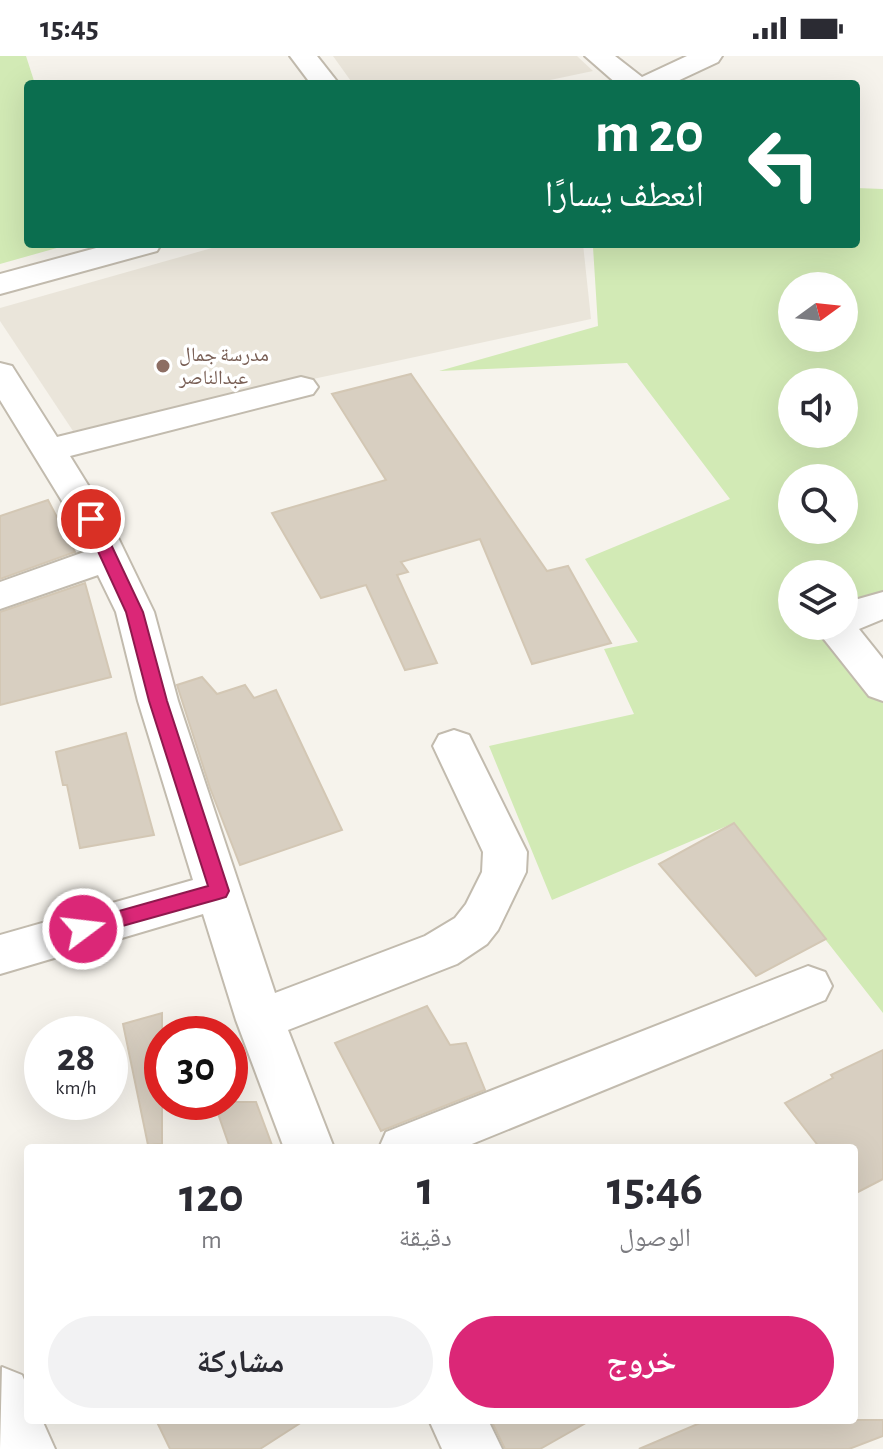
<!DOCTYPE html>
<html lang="ar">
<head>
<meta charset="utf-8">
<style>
  :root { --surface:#fff; --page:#f2f2f3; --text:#2b2b33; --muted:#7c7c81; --accent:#db2777 }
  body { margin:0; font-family:"Alegreya Sans","Noto Naskh Arabic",sans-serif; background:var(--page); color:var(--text); direction:rtl; height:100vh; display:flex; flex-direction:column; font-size:30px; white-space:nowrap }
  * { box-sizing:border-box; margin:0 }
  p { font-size:26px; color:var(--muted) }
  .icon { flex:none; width:44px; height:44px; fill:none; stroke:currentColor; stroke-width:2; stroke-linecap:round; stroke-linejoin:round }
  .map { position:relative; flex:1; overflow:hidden; direction:ltr }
  .details { position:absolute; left:24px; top:1088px; width:834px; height:280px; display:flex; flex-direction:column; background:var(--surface); border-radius:8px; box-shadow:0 8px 32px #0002; direction:rtl }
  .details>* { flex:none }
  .banner { position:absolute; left:24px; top:24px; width:836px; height:168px; border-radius:8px; box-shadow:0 8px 32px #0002; direction:rtl; background:#0b6e4f; color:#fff; overflow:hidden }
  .needle { width:52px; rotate:75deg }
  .fabs { position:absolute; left:778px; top:216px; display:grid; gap:16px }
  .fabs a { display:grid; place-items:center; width:80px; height:80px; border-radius:50%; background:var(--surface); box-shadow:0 8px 32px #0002; font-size:40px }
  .speed { position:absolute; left:24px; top:960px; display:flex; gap:16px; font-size:40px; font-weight:700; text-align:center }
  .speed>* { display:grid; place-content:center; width:104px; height:104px; border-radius:50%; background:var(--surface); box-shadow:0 8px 32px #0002; line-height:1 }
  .speed small { font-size:20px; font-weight:400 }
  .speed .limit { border:12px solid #d22; background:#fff; color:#111 }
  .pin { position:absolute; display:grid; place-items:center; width:68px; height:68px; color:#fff; margin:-34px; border:4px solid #fff; border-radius:50%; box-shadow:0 2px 8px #0007 }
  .me { position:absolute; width:88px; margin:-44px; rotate:75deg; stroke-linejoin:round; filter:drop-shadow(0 0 6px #0008) }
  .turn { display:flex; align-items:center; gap:28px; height:168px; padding:0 24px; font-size:36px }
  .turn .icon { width:104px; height:104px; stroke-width:2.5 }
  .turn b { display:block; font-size:56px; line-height:68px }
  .eta { display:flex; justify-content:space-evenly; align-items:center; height:136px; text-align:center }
  .eta b { font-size:48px; font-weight:700; line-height:56px }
  .primary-button { display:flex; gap:16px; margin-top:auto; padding:16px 24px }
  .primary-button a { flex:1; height:92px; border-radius:48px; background:var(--accent); color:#fff; font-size:32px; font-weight:700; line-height:92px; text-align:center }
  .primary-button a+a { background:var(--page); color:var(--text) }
  .status { display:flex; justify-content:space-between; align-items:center; height:56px; padding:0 40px; background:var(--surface); direction:ltr }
  .status svg { height:22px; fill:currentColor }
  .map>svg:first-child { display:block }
  .residential { fill:#eae5da }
  .green { fill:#d2eab5; fill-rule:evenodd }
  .building { fill:#d8cfc1; stroke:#d3c7b4; stroke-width:2 }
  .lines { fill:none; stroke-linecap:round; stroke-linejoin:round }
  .street-casing { stroke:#c2bbae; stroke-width:4 }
  .street { fill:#fff; fill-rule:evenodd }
  .route { fill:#db2777; stroke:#8e194d; stroke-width:2 }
  .education-dot { fill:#8d6e63; stroke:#fff; stroke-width:3 }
  .labels { text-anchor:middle; stroke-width:7; stroke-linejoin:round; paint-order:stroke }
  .far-education-label { font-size:20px; fill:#785e54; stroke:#fff; text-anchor:start }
</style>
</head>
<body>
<div class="status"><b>15:45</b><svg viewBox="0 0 49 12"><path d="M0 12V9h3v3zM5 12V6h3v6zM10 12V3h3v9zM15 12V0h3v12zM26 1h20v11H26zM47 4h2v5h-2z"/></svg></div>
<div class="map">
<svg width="883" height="1393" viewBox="0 0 883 1393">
  <rect width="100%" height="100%" fill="#f6f3ec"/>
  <g class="residential">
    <polygon points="333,0 577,0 593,15 531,28 353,28"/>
    <polygon points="226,188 583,188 591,263 73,375 0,265 0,252"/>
  </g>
  <g class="green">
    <polygon points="0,0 26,0 35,28 28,28 28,188 71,188 0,208"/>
    <path d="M856,132L883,133V556L844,569V518H792V570H840L883,623V957L734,767L552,844L489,690L634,658L604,593L638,586L585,503L730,443L627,307L439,315L598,270L593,191L603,188H856ZM792,230H844V282H792ZM792,326H844V378H792ZM792,422H844V474H792Z"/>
  </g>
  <g class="building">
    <polygon points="411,318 547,515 568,510 611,587 532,608 480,483 401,506 408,516 397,519 437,607 405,614 366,529 321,542 272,457 386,424 332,338"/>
    <polygon points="48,444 75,496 0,523 0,460"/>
    <polygon points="85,527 111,621 0,649 0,556"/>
    <polygon points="202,621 217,638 245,629 254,642 276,634 342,774 240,809 210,732 177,629"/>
    <polygon points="126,677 154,779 80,792 67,729 63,729 56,696"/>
    <polygon points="734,767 826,883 756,920 659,808"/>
    <polygon points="427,950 450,989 466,987 485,1034 381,1075 335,987"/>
    <polygon points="162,957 162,1088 148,1089 123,968"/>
    <polygon points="883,994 883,1123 854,1138 854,1092 820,1092 785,1047 833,1022 831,1019"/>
    <polygon points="214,1046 256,1046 273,1092 230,1092"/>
    <polygon points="156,1364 305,1364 260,1393 170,1393"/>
    <polygon points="491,1364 591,1364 540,1393 505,1393"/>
    <polygon points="707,1364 883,1364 883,1380 849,1393 639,1393"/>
  </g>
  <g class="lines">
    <g class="street-casing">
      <g id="street">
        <polygon points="290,0 317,0 339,28 311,28"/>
        <polygon points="585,0 615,0 642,21 687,0 722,0 718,6 671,28 617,28"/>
        <polygon points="111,188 161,188 157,195 0,238 0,218"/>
        <polygon points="0,307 12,310 57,381 301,321 313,324 318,331 313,338 70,400 109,463 154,556 178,645 275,937 425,880 455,862 466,848 482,816 483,796 433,690 439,679 454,674 469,679 527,796 526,816 498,874 487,888 457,908 288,974 334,1092 284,1092 236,964 203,858 0,918 0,879 193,824 138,645 116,556 98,519 0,553 0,526 87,495 73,463 0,344"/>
        <polygon points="883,536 883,563 859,573 883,603 883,645 869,640 819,577 819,570 844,570 844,547"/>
        <polygon points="808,910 825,916 832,930 825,944 462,1092 379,1092 386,1076"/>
        <polygon points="2,1311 22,1319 28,1333 28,1364 42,1364 55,1393 0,1393"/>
        <polygon points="429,1364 488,1364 502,1393 442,1393"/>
      </g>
    </g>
    <use href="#street" class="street"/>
  </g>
  <polygon class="route" points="91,458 99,463 143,556 167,645 229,835 226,841 219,843 83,881 76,879 73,873 76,867 208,830 149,645 126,556 83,463"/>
  <circle class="education-dot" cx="163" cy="310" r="8"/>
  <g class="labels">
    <g class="far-education-label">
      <text x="179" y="305">مدرسة جمال<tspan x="179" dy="23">عبدالناصر</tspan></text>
    </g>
  </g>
</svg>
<div class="fabs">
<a><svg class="needle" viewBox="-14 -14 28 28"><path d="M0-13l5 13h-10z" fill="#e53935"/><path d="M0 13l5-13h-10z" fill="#7c7c81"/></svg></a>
<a><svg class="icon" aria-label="sound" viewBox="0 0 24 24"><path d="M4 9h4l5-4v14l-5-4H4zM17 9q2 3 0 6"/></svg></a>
<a><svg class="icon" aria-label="search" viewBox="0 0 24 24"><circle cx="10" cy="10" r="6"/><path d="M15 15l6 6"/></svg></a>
<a><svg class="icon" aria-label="layers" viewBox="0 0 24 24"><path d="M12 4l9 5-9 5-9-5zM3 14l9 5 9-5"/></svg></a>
</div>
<div class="speed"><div>28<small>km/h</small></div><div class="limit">30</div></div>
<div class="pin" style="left:91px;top:463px;background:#d93025"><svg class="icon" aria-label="arrive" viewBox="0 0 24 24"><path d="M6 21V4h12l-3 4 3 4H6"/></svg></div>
<svg class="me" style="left:83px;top:873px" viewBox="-20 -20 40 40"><circle r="17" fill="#db2777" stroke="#fff" stroke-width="3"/><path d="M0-11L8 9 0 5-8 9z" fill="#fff"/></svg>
<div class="banner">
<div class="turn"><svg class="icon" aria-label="left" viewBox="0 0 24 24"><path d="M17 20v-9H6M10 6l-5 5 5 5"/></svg><div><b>20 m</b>انعطف يسارًا</div></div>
</div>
<section class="details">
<div class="eta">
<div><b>15:46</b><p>الوصول</p></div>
<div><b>1</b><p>دقيقة</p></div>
<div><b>120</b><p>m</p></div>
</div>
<div class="primary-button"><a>خروج</a><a>مشاركة</a></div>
</section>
</div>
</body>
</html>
